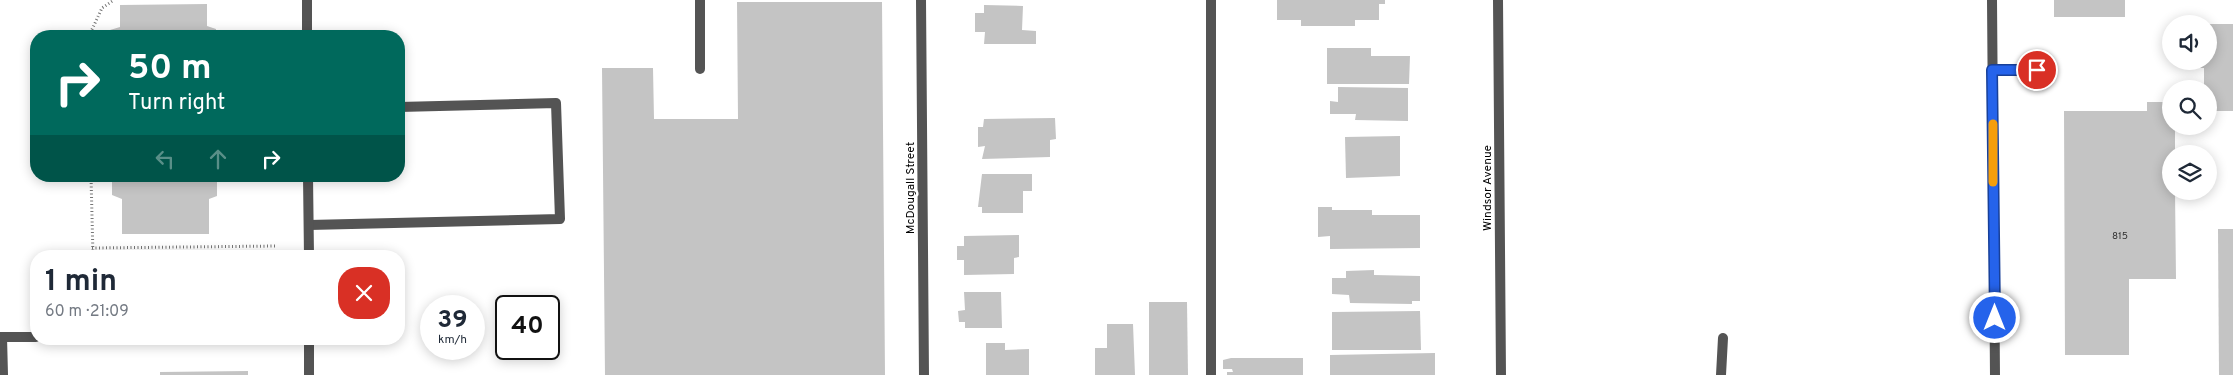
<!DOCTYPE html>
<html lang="en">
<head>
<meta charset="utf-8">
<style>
  :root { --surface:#fff; --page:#f6f6f7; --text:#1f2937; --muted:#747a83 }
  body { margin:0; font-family:Overpass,sans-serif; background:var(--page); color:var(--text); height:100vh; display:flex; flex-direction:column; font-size:19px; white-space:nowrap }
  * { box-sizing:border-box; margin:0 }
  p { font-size:16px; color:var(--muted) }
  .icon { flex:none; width:28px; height:28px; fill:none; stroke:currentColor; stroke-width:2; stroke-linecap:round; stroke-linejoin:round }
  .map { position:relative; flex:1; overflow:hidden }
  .details { position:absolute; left:30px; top:250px; width:375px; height:95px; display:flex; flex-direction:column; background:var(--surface); border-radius:20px; box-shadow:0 2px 12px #0003 }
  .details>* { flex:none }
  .guide { position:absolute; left:30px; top:30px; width:375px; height:152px; border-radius:20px; box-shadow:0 2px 12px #0003; background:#00695c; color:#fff; overflow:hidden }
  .tools { position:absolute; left:2162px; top:15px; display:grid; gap:10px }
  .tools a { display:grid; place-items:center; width:55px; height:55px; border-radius:50%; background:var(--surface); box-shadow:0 2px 12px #0003; font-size:25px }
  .speed { position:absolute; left:420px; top:295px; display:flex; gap:10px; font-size:25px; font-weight:700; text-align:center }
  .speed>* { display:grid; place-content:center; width:65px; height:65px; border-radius:50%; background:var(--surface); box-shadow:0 2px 12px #0003; line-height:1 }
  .speed small { font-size:12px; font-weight:400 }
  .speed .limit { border:2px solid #111; border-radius:8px; background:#fff; color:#111 }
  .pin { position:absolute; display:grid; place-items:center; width:42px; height:42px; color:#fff; margin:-21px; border:2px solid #fff; border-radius:50%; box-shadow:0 1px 5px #0007 }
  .me { position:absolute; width:55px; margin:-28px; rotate:0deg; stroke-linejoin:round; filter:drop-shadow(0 0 4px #0008) }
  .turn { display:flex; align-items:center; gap:18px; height:105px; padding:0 15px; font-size:22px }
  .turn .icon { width:65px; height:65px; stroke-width:2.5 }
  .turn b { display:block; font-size:35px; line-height:42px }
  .lanes { display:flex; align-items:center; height:48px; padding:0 15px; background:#0003; justify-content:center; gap:25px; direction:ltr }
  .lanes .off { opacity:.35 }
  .round { display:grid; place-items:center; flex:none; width:52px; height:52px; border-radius:20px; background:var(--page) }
  .head { display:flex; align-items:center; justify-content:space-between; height:85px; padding:0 15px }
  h1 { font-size:30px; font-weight:700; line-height:38px }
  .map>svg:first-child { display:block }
  .building { fill:#c4c4c4 }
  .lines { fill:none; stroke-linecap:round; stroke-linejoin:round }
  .path { stroke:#767676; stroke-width:3; stroke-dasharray:1 2.5; stroke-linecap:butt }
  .service { stroke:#545454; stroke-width:10 }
  .minor { stroke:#545454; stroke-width:10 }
  .tertiary { stroke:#545454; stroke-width:10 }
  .route-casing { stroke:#184099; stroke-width:12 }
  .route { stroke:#2563eb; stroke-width:9 }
  .slow { stroke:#f59e0b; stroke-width:9 }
  .labels { text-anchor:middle; stroke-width:5; stroke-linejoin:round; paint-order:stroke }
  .number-label { font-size:10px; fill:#313131 }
  .street-label { font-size:12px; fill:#000; stroke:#fff }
</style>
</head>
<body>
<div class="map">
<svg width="2233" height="375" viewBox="0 0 2233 375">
  <rect width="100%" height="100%" fill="#fff"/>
  <g class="building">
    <polygon points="1277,0 1385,0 1385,4 1379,4 1379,20 1355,20 1355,26 1301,26 1301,20 1277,20"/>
    <rect x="2054" y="0" width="71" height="17"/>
    <polygon points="737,2 882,2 885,375 605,375 602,68 653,68 654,119 738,119"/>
    <polygon points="207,4 207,26 216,29 216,36 110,36 110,30 120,27 120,5"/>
    <polygon points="984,5 1023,6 1022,30 1036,31 1036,44 984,44 985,32 975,32 975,13 984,13"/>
    <polygon points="2209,24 2233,24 2233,111 2209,111 2209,89 2204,89 2204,68 2197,68 2197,61 2209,61"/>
    <polygon points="1327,48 1371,48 1371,56 1410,56 1409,84 1327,84"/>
    <polygon points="1338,87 1408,88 1408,121 1355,120 1356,114 1330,114 1330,101 1338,102"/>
    <polygon points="2147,102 2171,102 2171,126 2175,126 2175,154 2171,154 2171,191 2175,191 2176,279 2129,279 2129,355 2065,355 2064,111 2147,111"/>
    <polygon points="1055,118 1056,139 1050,140 1050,157 982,159 985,146 978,147 978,127 983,127 984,119"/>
    <polygon points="1400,136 1400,176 1346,178 1345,137"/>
    <polygon points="982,174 1032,174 1032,191 1023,191 1023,213 982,213 982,207 978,207"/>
    <polygon points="112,176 217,176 217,196 209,199 209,234 122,234 122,199 112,195"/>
    <polygon points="1318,207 1332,207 1332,210 1372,210 1372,215 1420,215 1420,248 1330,249 1330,236 1318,237"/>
    <polygon points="2218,229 2233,229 2233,375 2219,375"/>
    <polygon points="1019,235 1019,257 1014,258 1014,274 964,275 964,260 957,260 957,246 964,246 964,236"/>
    <polygon points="1374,270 1374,275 1420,276 1420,301 1412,301 1412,304 1350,303 1349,295 1332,294 1332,278 1346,278 1346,271"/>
    <polygon points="964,292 1001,292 1002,328 965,328 965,322 959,322 958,311 965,310"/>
    <polygon points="1149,302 1187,302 1188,375 1149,375"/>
    <polygon points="1420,311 1421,350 1332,350 1332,312"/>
    <polygon points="1107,324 1133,324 1135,375 1095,375 1095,348 1107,348"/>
    <polygon points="986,343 1005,343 1005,350 1029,349 1029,375 986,375"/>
    <polygon points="1435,353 1435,375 1330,375 1330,355"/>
    <polygon points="1231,358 1303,358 1303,375 1227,375 1227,372 1233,372 1232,369 1223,369 1223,360"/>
    <polygon points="248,371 248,375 160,375 160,372"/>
  </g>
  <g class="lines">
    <g class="path">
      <polyline points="89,36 102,8 114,0"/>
      <polyline points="91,176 93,256"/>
      <polyline points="92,248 276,246"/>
    </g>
    <g class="service">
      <polyline points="700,69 700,0"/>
      <polyline points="1992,70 2051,70"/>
      <polyline points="309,225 560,219 556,103 399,107"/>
      <polyline points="2,337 3,375"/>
      <polyline points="1211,375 1211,0"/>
      <polyline points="1721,375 1723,338"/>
    </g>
    <g class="minor">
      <polyline points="307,0 307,36"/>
      <polyline points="921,0 924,375"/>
      <polyline points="1498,0 1501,375"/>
      <polyline points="308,176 309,256"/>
      <polyline points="0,337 36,337"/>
      <polyline points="309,339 309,375"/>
    </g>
    <polyline class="tertiary" points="1992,0 1995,375"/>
  </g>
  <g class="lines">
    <g class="route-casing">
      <polyline id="route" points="1995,318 1992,70 2037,70"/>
    </g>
    <use href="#route" class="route"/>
    <polyline class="slow" points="1993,124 1993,182"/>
  </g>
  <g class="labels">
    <g class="number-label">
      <text x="2120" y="239">815</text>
    </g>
    <g class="street-label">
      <text transform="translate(910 188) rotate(-90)" y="4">McDougall Street</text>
      <text transform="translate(1487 188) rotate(-90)" y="4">Windsor Avenue</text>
    </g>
  </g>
</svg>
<div class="tools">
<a><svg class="icon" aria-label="sound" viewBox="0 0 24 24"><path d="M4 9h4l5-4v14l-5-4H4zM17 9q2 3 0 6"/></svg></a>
<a><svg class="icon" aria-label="search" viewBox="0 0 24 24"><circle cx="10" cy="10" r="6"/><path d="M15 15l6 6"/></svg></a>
<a><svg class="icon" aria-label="layers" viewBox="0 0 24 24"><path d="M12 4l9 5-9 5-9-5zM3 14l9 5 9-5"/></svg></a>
</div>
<div class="speed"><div>39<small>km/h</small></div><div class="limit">40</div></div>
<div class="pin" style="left:2037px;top:70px;background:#d93025"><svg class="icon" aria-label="arrive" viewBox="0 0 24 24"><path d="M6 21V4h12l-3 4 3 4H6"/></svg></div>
<svg class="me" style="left:1995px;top:318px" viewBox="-20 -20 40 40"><circle r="17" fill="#2563eb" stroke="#fff" stroke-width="3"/><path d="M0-11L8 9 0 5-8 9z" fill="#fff"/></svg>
<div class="guide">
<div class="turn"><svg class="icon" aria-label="right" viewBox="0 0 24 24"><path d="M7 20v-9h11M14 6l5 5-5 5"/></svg><div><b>50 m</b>Turn right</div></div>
<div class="lanes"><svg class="icon off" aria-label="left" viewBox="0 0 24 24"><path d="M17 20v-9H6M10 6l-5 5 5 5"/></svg><svg class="icon off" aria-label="ahead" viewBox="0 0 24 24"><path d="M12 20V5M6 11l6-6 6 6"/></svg><svg class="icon" aria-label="right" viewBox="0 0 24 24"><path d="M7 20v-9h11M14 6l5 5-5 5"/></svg></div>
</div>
<section class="details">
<div class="head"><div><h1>1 min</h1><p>60 m · 21:09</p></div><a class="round" style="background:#d93025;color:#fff"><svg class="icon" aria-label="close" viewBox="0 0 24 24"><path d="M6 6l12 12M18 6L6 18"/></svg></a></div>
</section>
</div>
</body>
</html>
